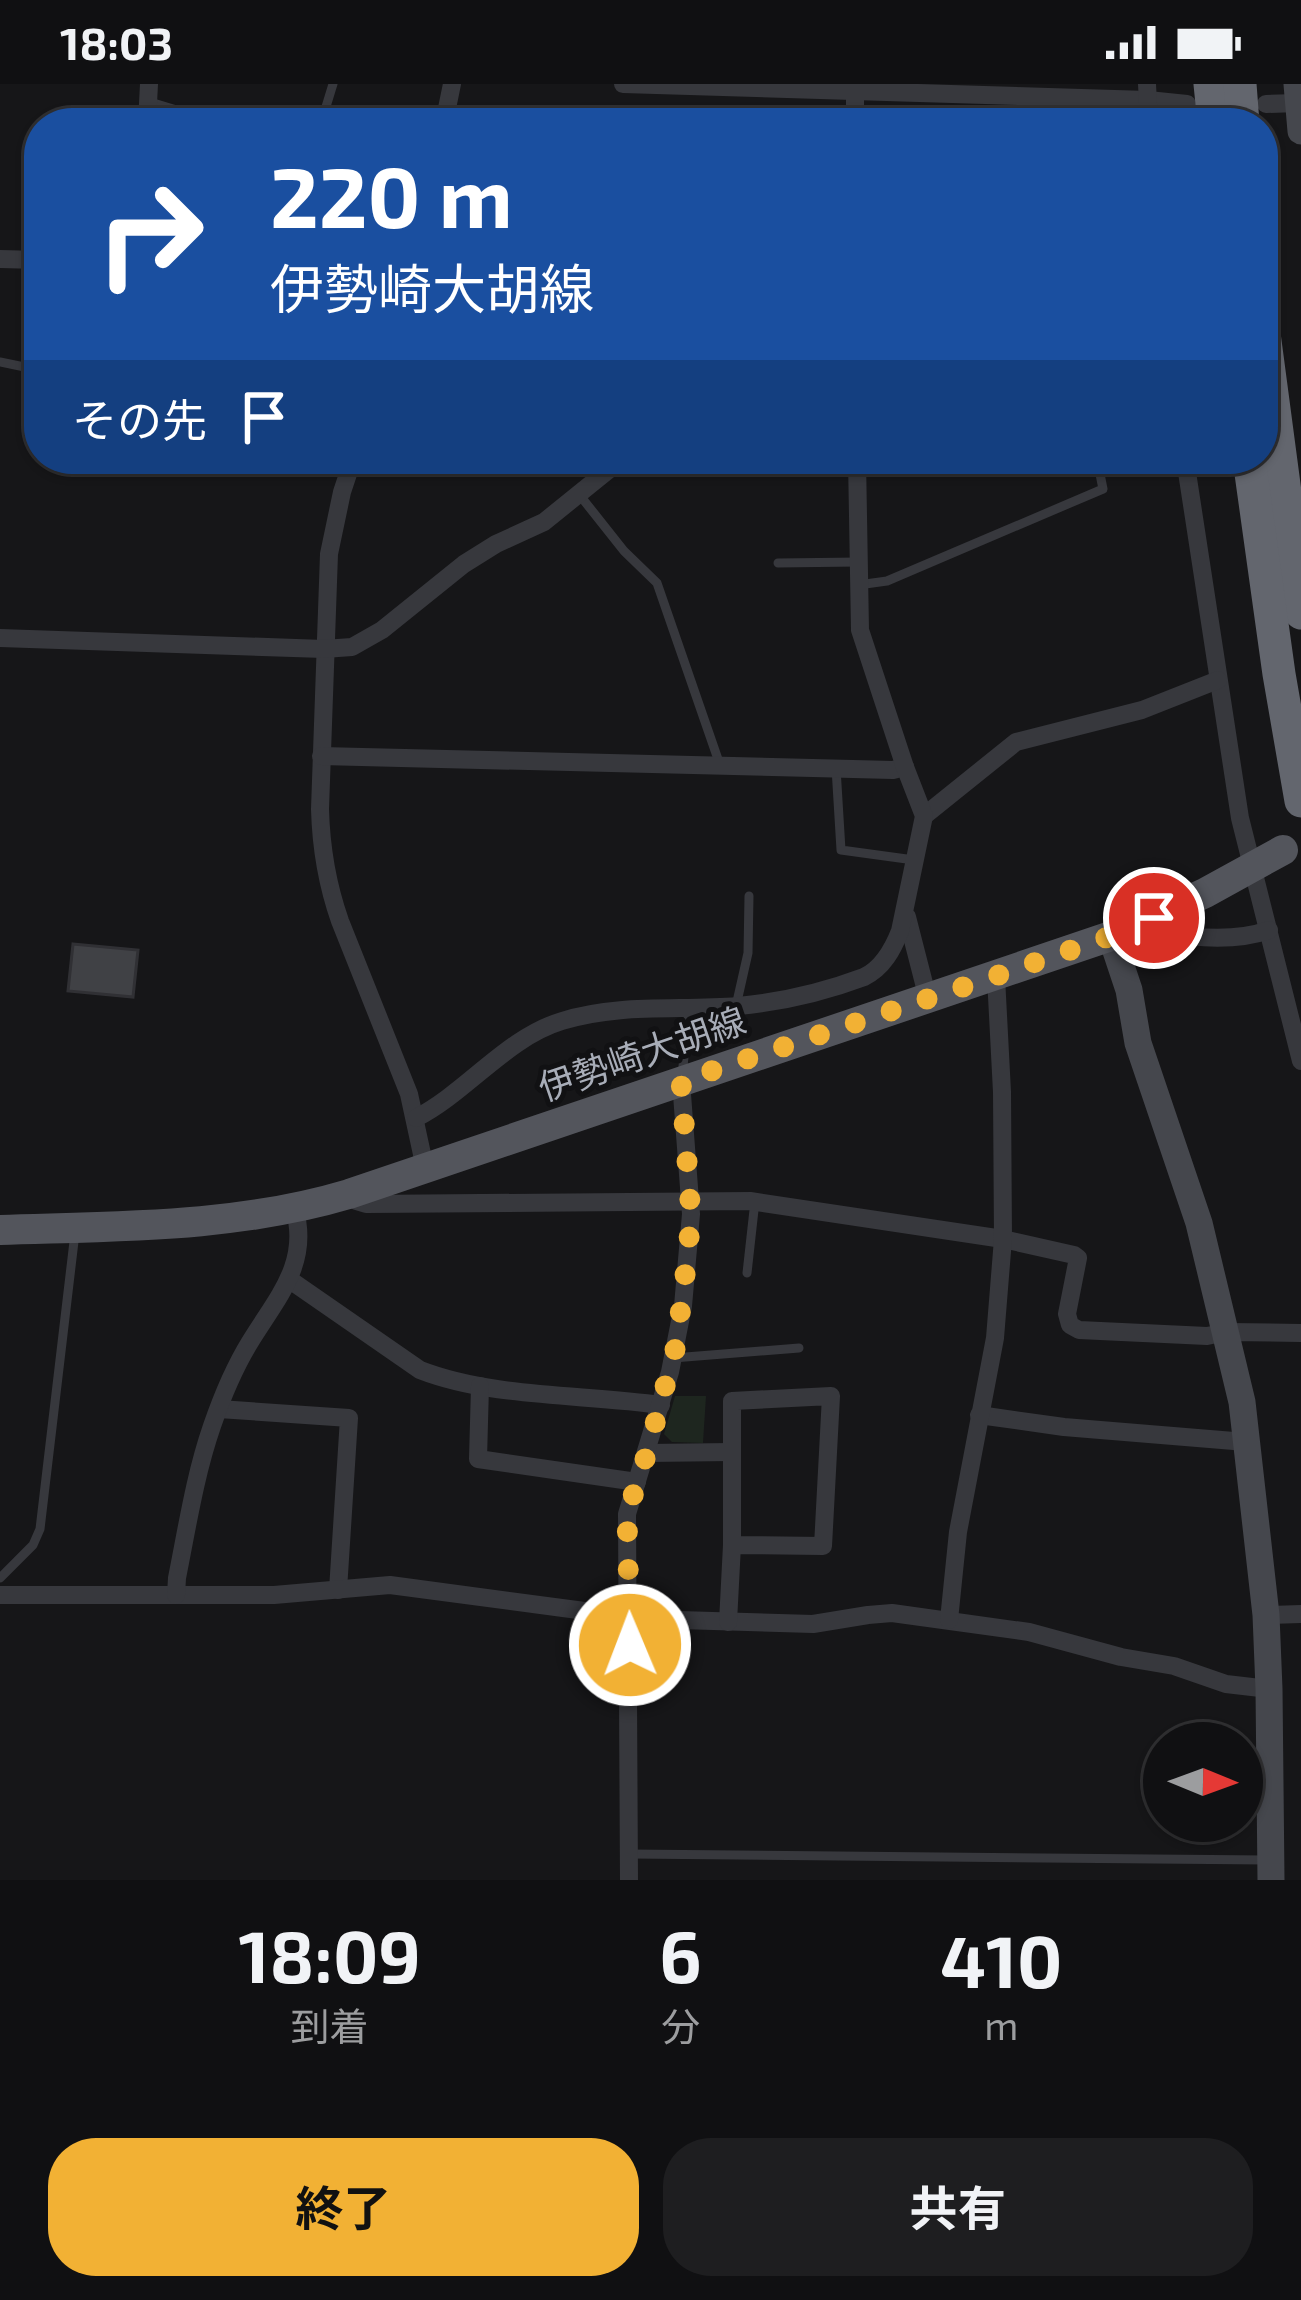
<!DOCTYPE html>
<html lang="ja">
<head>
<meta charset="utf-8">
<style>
  :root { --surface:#101012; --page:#1e1e20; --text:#f1f3f6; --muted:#9c9d9f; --line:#303032; --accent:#f2b134 }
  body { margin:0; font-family:"Exo 2","Noto Sans JP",sans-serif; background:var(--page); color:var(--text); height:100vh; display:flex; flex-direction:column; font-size:45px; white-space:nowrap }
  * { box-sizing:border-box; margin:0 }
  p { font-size:39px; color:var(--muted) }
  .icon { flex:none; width:66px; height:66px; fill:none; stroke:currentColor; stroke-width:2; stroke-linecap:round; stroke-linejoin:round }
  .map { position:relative; height:1796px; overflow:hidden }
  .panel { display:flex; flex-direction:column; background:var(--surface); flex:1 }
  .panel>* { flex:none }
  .banner { position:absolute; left:24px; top:24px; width:1254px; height:366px; border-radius:48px; box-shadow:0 3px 9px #0004,0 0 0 3px var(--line); background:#1a4fa0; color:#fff; overflow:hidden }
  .needle { width:78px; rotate:91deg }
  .buttons { position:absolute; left:1143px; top:1638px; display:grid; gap:24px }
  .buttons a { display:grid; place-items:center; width:120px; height:120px; border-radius:50%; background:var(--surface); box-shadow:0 3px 9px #0004,0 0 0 3px var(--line); font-size:60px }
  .pin { position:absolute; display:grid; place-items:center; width:102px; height:102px; color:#fff; margin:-51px; border:6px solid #fff; border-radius:50%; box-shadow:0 3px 12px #0007 }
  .me { position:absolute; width:132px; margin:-66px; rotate:359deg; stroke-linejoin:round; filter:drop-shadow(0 0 9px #0008) }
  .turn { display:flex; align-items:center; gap:42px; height:252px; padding:0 48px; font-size:54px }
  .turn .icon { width:156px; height:156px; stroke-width:2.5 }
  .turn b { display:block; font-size:84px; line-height:102px }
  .then { display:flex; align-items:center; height:114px; padding:0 48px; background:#0003; gap:24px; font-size:45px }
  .eta { display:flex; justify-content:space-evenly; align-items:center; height:204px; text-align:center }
  .eta b { font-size:72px; font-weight:700; line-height:84px }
  .primary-button { display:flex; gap:24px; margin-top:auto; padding:24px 48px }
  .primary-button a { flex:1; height:138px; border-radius:48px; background:var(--accent); color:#111; font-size:48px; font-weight:700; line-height:138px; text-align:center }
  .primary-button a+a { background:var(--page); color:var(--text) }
  .status { display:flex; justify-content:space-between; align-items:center; height:84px; padding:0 60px; background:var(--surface); direction:ltr }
  .status svg { height:33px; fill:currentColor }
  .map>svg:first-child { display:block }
  .green { fill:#1e261f }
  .building { fill:#404145; stroke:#303034; stroke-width:3 }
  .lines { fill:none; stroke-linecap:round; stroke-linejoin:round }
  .lane { stroke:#37383d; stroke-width:9 }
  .street { stroke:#37383d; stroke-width:18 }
  .secondary { stroke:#45474d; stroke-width:27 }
  .primary { stroke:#53555c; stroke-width:30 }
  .highway { stroke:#63666e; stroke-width:33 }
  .route { stroke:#f2b134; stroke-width:21; stroke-dasharray:0 37.8 }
  .labels { text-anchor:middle; stroke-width:10; stroke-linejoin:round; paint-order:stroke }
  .street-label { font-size:36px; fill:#a8adb8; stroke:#111113 }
</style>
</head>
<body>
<div class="status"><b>18:03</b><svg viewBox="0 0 49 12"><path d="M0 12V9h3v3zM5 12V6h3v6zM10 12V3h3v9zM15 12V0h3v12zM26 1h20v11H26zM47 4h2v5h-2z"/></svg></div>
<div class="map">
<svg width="1301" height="1796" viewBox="0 0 1301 1796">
  <rect width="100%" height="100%" fill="#161618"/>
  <polygon class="green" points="675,1312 706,1312 703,1359 672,1358 664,1350"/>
  <polygon class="building" points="73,860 138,866 133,913 68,907"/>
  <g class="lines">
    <g class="lane">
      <polyline points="321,39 333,0"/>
      <polyline points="0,278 39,286"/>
      <polyline points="578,409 624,467 657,499 720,681"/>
      <polyline points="778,479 858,478"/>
      <polyline points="858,501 887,497 1103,405 1097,375"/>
      <polyline points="836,684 841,766 914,776"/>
      <polyline points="736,922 748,869 749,812"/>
      <polyline points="682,992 689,925"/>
      <polyline points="747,1189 755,1117"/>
      <polyline points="673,1274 799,1264"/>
      <polyline points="0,1494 33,1461 40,1445 75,1149"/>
      <polyline points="630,1770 1266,1776"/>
    </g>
    <g class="street">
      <polyline points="623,0 1148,16 1187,20"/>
      <polyline points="1147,0 1149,39"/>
      <polyline points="1266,20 1298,19"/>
      <polyline points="148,22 204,39"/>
      <polyline points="147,39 149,0"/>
      <polyline points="444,39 452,0"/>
      <polyline points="855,39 855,0"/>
      <polyline points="0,175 39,176"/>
      <path d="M353,375L342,408L329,470L320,725C321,764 327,800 340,837L409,1010L425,1084"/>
      <polyline points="1185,375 1240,734 1301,977"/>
      <polyline points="0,554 324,565 352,563 382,546 464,480 496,460 544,438 622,375"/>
      <polyline points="321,672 893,686 905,683"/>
      <polyline points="924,732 1016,658 1142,626 1218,596"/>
      <polyline points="907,833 928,915"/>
      <path d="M1154,834L1165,848C1197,855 1238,857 1269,846"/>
      <path d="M416,1034C467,1008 506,954 562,937C620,919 679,927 738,922C781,918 824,908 864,893C883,884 893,865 900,847L924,732L905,683L860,546L857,375"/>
      <polyline points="349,1111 356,1117 366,1120 750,1117 1003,1155 1074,1171 1078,1174 1067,1230 1070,1241 1079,1246 1207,1252 1227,1248 1301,1249"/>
      <path d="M290,1196L420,1286C492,1314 584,1310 661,1321"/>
      <polyline points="480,1302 478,1375 637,1398"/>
      <polyline points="219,1325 349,1334 338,1506"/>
      <polyline points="979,1331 1064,1343 1246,1358"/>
      <polyline points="647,1369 732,1368"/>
      <polyline points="0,1511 274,1511 390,1501 645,1535 813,1540 868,1531 892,1529 1029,1548 1121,1573 1174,1582 1226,1600 1269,1605"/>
      <path d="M176,1511L177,1494C187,1444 195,1391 212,1342C222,1313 234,1284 250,1258C276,1215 311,1179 294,1124"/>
      <polyline points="1266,1531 1301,1530"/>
      <polyline points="949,1536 958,1448 995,1254 1003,1155 1002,1008 996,893"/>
      <polyline points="728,1538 732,1461 732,1317 831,1312 823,1462 732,1461"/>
      <polyline points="629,1796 627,1430 670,1288 683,1222 691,1130 681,997"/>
    </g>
    <g class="secondary">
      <polyline points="1297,0 1301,47"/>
      <polyline points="1111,852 1129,906 1138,959 1199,1139 1242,1318 1266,1531 1269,1605 1271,1796"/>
    </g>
    <path class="primary" d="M0,1146C118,1142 235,1144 349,1110L1111,852L1205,809L1283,766"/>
    <g class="highway">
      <polyline points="1210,0 1214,39"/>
      <polyline points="1240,0 1243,39"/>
      <polyline points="1263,242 1301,529"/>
      <polyline points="1249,375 1279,590 1301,717"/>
    </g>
  </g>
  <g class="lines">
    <polyline class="route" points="630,1561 627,1430 647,1369 676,1262 689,1160 690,1117 681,997 996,892 1111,852 1154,834"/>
  </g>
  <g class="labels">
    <g class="street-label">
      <text transform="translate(642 970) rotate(-19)" y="13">伊勢崎大胡線</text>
    </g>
  </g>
</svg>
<div class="buttons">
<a><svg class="needle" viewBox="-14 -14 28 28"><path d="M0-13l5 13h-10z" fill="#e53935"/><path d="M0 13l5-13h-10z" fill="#9c9d9f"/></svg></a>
</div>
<div class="pin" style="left:1154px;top:834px;background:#d93025"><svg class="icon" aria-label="arrive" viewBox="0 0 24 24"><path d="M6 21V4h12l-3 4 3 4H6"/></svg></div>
<svg class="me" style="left:630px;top:1561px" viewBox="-20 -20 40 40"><circle r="17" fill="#f2b134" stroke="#fff" stroke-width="3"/><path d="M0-11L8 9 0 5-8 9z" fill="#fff"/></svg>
<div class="banner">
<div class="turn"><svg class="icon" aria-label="right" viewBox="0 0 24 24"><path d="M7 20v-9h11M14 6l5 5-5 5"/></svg><div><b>220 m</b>伊勢崎大胡線</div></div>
<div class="then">その先<svg class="icon" aria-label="arrive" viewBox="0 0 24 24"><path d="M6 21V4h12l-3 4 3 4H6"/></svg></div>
</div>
</div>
<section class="panel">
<div class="eta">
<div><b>18:09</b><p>到着</p></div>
<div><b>6</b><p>分</p></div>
<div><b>410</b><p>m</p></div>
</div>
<div class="primary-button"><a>終了</a><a>共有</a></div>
</section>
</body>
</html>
